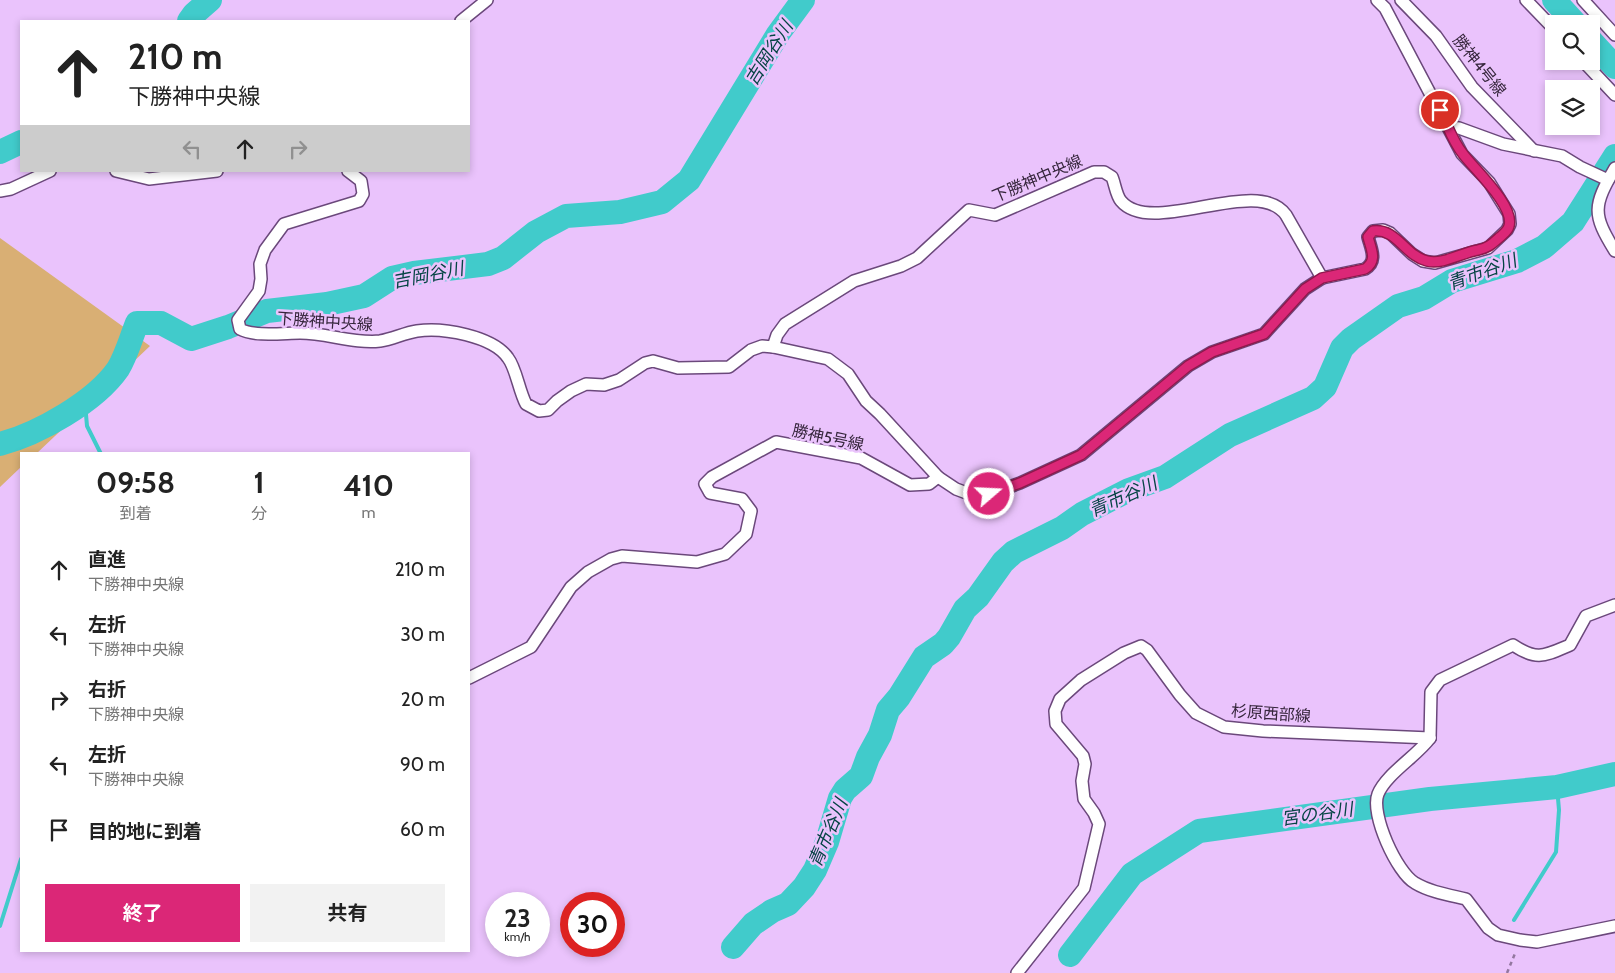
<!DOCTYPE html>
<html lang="ja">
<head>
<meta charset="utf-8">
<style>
  :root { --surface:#fff; --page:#f2f2f2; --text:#222; --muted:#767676; --accent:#db2777 }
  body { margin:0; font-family:Cabin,"Noto Sans JP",sans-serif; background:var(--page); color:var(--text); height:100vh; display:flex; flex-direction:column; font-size:19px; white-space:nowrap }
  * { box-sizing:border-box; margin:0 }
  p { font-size:16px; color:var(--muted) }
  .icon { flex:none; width:28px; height:28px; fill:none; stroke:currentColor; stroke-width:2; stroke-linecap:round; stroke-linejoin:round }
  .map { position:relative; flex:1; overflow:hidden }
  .details { position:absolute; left:20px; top:452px; width:450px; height:500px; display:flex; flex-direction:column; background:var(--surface); border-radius:0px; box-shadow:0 2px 8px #0003 }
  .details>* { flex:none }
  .guide { position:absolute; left:20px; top:20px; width:450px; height:152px; border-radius:0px; box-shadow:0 2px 8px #0003; background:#fff; color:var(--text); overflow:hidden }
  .controls { position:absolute; left:1545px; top:15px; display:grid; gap:10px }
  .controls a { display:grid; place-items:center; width:55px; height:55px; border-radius:0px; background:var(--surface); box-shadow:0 2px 8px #0003; font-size:25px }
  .speed { position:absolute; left:485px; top:892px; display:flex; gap:10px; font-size:25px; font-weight:700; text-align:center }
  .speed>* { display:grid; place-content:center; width:65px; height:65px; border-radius:50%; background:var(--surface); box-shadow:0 2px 8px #0003; line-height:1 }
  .speed small { font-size:12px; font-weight:400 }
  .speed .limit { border:8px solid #d22; background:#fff; color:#111 }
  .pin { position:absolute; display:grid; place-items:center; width:42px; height:42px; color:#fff; margin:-21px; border:2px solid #fff; border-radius:50%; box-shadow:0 1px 5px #0007 }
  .me { position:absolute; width:55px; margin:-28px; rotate:71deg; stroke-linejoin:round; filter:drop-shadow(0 0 4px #0008) }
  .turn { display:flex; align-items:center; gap:18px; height:105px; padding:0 25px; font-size:22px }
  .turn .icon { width:65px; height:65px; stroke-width:2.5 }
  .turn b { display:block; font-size:35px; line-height:42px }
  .lanes { display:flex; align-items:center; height:48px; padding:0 25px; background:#0003; justify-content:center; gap:25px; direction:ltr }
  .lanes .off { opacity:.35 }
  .eta { display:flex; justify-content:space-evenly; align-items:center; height:85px; text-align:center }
  .eta b { font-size:30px; font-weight:700; line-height:35px }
  .primary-button { display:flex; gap:10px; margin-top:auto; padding:10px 25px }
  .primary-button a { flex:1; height:58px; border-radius:0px; background:var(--accent); color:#fff; font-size:20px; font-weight:700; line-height:58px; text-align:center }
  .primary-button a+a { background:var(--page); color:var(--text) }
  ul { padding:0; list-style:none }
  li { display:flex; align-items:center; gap:15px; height:65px; padding:0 25px }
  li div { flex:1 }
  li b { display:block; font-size:19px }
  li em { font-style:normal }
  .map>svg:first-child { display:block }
  .green { fill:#d9af74 }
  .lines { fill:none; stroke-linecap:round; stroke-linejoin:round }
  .stream { stroke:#41cbcb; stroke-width:4 }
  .river { stroke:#41cbcb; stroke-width:24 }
  .street-casing { stroke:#6b487b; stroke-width:14 }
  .path { stroke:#93779f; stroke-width:2.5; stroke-dasharray:4 4; stroke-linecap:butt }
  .street { stroke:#fff; stroke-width:11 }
  .route-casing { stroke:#8e194d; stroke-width:12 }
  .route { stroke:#db2777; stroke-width:9 }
  .labels { text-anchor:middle; stroke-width:5; stroke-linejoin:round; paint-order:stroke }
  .street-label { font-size:16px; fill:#36263c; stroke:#eac3fc }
  .water-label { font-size:18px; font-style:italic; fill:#054444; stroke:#eac3fc }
</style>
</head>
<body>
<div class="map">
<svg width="1615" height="973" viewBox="0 0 1615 973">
  <rect width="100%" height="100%" fill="#eac3fc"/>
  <polygon class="green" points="0,238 150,346 36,454 21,454 21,467 0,487"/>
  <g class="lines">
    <g class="stream">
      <polyline points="85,403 87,426 101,454"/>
      <polyline points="1514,920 1556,852 1559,810 1557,787"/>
      <polyline points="0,926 21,859"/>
    </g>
    <g class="river">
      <polyline points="1554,0 1576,24"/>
      <polyline points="189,21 194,14 210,0"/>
      <polyline points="1591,41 1615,67"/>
      <polyline points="0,152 21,142"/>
      <path d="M0,444C38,434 95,402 118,369C126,356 131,338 137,323H161L191,339L228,327L267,311L327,304L364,296L392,278L414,273L488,264L503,258L536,232L566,216L620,212L662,202L689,180L778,34L803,0"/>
      <polyline points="733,947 753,924 772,911 788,904 804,887 815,870 827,842 840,798 845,790 861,776 868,757 880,735 888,710 899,697 924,657 943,644 949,637 965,609 978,597 1003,562 1014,552 1062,528 1082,514 1129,490 1165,477 1230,435 1313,398 1325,387 1342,348 1351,339 1398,306 1424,298 1452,281 1517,261 1544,247 1573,222 1615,156"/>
      <polyline points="1070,955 1132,874 1199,831 1430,799 1557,787 1615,774"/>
    </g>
    <g class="street-casing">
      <g id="street">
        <polyline points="1401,0 1436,36 1472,87 1534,151"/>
        <polyline points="1526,0 1554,29"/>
        <polyline points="1583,0 1615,35"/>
        <polyline points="461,21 487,0"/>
        <polyline points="1583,61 1615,95"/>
        <polyline points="1449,127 1459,128 1503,144 1562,156 1580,167 1608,180"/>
        <path d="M1615,168C1593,206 1592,214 1615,251"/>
        <polyline points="116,171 149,179 217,171"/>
        <path d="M348,171L361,181L363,194L359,201L284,224L265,250L260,264L261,279L259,291L238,320L240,329C254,337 284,333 300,333C327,333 354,344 380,341C393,339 404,333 417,331C442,327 493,336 508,358C516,368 519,391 526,404L539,411L548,410L557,401L571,391L586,384L604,385L619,380L645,363L653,361L678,368L729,367L751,350L762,346L773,347L777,335L785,324L854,281L901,266L917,258L969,210L995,215L1094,172H1104L1112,177C1115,184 1116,195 1121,201C1152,238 1257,174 1286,215L1322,278L1365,269C1378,261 1371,249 1368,237L1373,231L1383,230L1390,233L1412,254L1423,261L1435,263L1488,248L1507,230L1510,224L1509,214L1489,182L1462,154L1385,8L1377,0"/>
        <polyline points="0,191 11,189 50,171"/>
        <polyline points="938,477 956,489 972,495 989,494 1020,483 1081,455 1188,366 1212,352 1264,334 1305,289 1322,278"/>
        <polyline points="469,678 531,647 571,587 588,572 611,559 622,556 697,562 725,554 746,534 751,511 742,499 710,493 705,484 712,477 776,442 861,458 910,485 929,484 938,477 880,414 866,401 848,374 828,359 773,347"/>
        <path d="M1430,738C1417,756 1386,774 1378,794C1370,814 1397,873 1415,883C1430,892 1449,895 1466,899L1488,928L1498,935L1520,940L1537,942L1615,926"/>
        <path d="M1430,738L1431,692L1440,680L1513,645C1537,661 1544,656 1570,645L1586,616L1615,605"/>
        <polyline points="1017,973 1084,888 1099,824 1094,813 1084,799 1082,781 1085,764 1083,756 1056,724 1055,711 1060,699 1081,680 1124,653 1141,646 1147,650 1180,695 1196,713 1224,727 1263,731 1430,738"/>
      </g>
    </g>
    <polyline class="path" points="1507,973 1516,951"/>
    <use href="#street" class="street"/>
  </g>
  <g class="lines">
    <g class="route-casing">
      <path id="route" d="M989,494L1020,483L1081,455L1188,366L1212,352L1264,334L1305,289L1322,278L1365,269C1378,261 1371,249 1368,237L1373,231C1397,228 1405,256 1427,261C1443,265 1461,253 1478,250C1488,248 1492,244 1500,237C1503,234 1508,231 1509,226C1515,206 1474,169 1463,154C1453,142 1447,124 1440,110"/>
    </g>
    <use href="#route" class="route"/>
  </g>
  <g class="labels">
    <g class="street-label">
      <text transform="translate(1480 65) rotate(51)" y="6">勝神4号線</text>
      <text transform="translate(1037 178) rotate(-23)" y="6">下勝神中央線</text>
      <text transform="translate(325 321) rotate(4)" y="6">下勝神中央線</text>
      <text transform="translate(828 437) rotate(12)" y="6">勝神5号線</text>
      <text transform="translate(1271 713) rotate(4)" y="6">杉原西部線</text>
    </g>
    <g class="water-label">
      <text transform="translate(769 53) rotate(-58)" y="6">吉岡谷川</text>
      <text transform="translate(1482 272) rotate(-20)" y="6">青市谷川</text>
      <text transform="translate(428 275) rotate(-11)" y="6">吉岡谷川</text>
      <text transform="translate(1123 497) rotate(-24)" y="6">青市谷川</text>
      <text transform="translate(1317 814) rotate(-8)" y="6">宮の谷川</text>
      <text transform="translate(828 833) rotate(-67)" y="6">青市谷川</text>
    </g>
  </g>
</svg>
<div class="controls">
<a><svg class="icon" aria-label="search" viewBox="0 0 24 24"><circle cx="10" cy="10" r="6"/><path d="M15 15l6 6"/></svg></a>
<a><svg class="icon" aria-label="layers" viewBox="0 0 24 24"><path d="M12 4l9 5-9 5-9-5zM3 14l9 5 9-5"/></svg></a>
</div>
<div class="speed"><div>23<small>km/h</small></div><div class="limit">30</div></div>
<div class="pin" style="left:1440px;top:110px;background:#d93025"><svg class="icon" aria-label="arrive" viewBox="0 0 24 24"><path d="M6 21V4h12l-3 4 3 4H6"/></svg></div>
<svg class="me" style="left:989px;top:494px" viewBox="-20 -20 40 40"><circle r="17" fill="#db2777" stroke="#fff" stroke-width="3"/><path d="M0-11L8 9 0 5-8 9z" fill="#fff"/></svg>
<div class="guide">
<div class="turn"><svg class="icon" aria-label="ahead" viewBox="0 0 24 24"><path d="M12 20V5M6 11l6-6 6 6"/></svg><div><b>210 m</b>下勝神中央線</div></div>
<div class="lanes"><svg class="icon off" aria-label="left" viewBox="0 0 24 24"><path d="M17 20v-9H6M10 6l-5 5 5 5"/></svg><svg class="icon" aria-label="ahead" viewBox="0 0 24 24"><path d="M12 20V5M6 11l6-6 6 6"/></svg><svg class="icon off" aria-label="right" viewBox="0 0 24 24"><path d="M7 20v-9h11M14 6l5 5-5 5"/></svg></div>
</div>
<section class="details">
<div class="eta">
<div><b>09:58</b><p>到着</p></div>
<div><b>1</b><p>分</p></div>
<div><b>410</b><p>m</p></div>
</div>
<ul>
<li><svg class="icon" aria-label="ahead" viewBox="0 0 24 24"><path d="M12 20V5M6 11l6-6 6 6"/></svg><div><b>直進</b><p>下勝神中央線</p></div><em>210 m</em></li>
<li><svg class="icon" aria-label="left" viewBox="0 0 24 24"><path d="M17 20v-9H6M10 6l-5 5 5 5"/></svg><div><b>左折</b><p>下勝神中央線</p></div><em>30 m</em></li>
<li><svg class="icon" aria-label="right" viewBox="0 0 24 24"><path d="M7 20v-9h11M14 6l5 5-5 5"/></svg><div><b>右折</b><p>下勝神中央線</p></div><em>20 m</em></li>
<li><svg class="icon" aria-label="left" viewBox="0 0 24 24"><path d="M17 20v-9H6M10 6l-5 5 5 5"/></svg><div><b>左折</b><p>下勝神中央線</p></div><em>90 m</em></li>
<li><svg class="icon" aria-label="arrive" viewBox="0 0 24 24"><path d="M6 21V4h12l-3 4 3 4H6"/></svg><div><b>目的地に到着</b></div><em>60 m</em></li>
</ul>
<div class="primary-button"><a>終了</a><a>共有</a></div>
</section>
</div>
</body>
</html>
